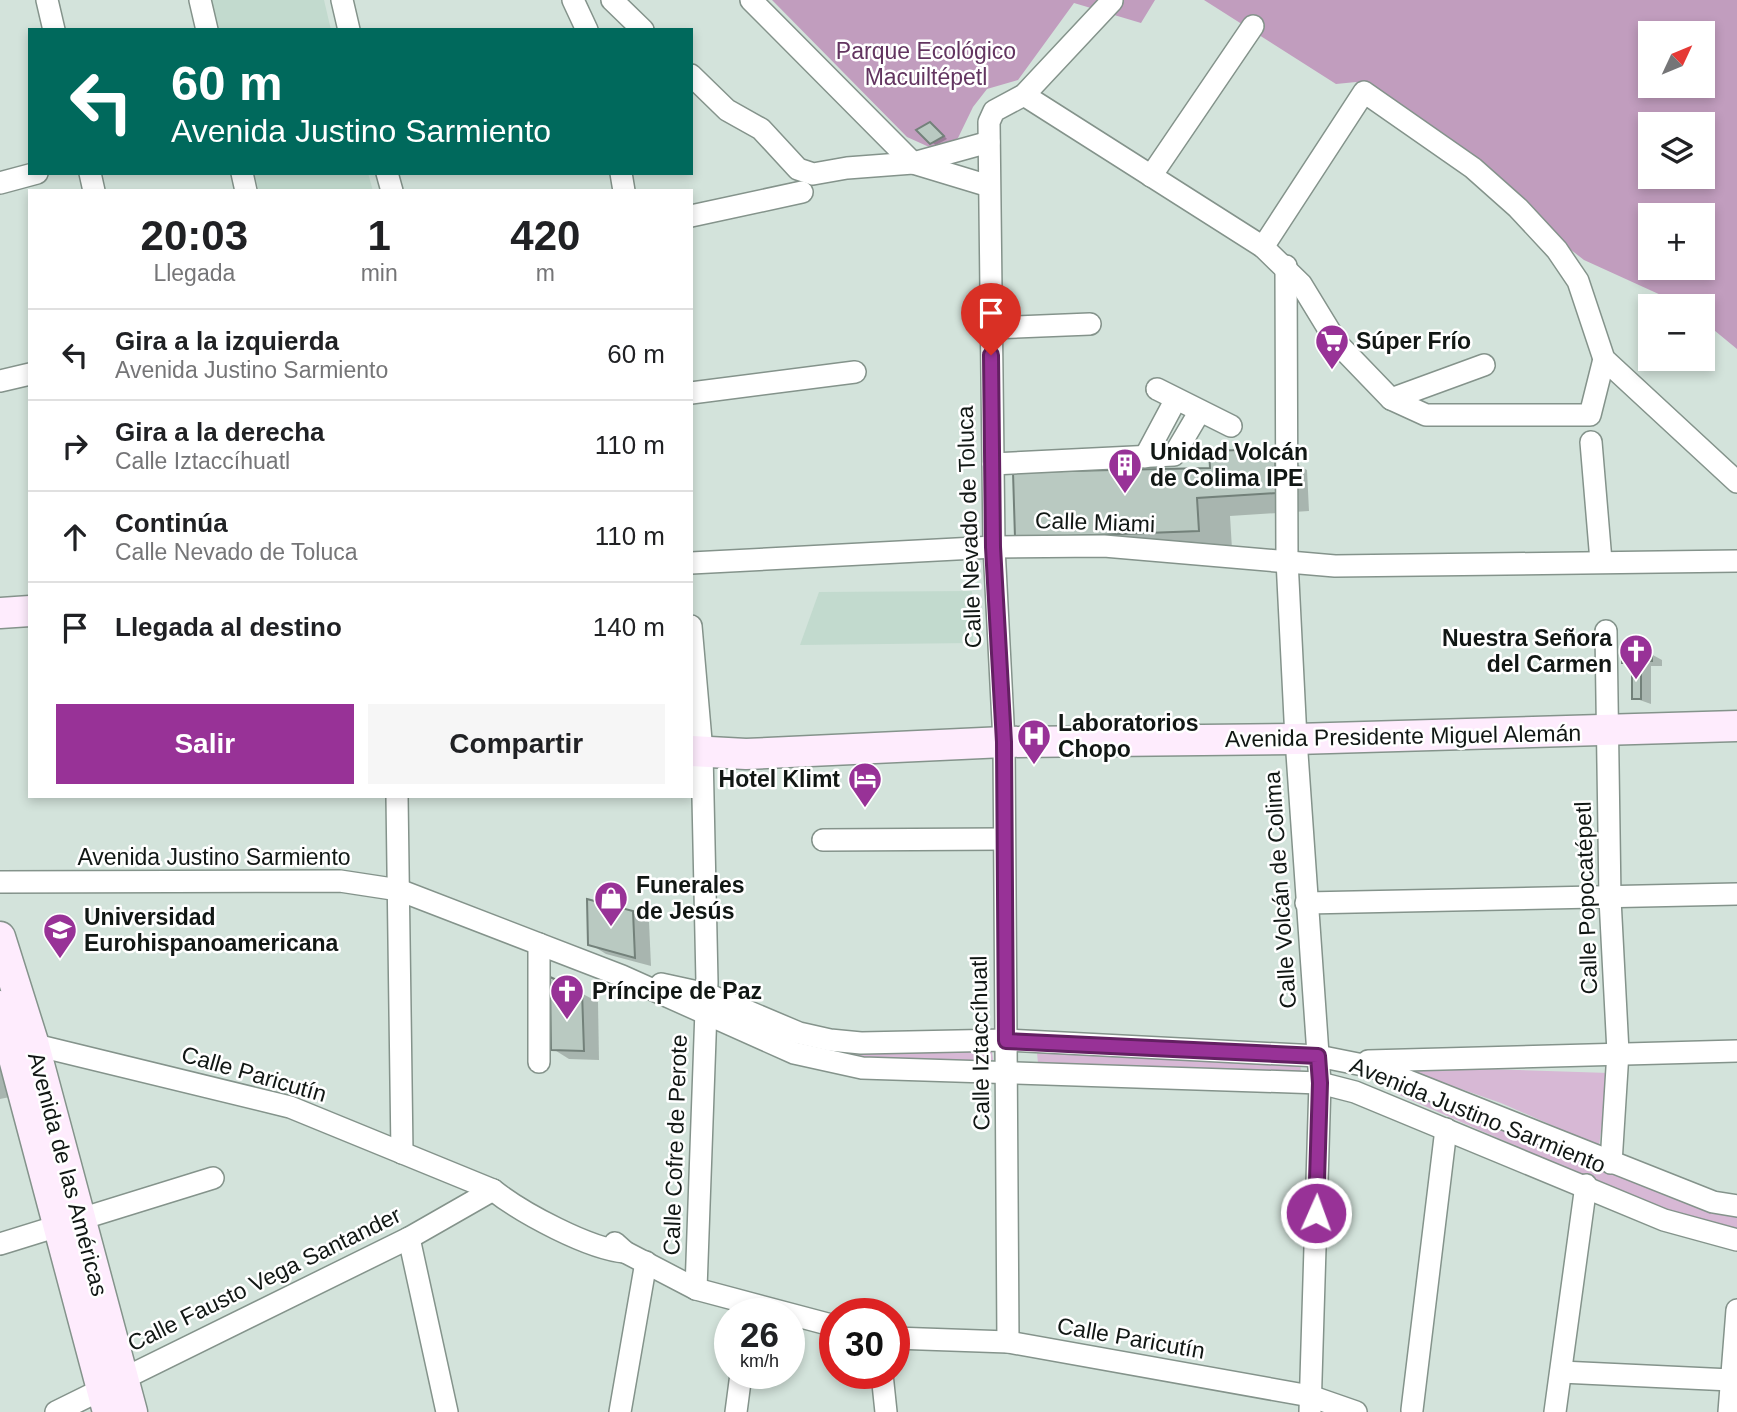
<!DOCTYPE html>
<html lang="es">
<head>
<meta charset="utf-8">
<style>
  :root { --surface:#fff; --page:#f6f6f6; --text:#202124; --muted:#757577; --line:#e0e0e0; --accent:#983297 }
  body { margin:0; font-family:Arial,sans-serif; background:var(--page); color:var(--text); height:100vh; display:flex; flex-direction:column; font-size:26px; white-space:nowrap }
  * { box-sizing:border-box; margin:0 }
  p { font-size:23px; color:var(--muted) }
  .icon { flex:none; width:38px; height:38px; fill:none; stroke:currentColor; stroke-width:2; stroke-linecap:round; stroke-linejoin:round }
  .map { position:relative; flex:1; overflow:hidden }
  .drawer { position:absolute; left:28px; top:189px; width:665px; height:609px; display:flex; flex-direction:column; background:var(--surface); border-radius:0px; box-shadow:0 4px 10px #0003 }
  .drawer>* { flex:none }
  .guide { position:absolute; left:28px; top:28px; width:665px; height:147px; border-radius:0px; box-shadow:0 4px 10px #0003; background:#00695c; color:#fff; overflow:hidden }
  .needle { width:46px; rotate:46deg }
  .buttons { position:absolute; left:1638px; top:21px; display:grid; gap:14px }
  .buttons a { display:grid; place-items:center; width:77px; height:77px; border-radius:0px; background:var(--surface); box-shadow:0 4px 10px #0003; font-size:35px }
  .speed { position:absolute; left:714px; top:1298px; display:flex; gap:14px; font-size:35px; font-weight:700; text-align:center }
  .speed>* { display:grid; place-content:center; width:91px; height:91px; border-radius:50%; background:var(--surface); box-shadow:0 4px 10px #0003; line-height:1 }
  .speed small { font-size:18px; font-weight:400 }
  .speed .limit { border:10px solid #d22; background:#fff; color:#111 }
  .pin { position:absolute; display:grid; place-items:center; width:60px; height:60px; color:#fff; margin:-72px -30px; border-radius:50% 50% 50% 0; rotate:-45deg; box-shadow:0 0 7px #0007 }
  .pin .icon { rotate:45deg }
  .me { position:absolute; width:77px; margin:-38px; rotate:2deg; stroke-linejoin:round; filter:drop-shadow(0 0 5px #0008) }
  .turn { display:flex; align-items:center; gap:24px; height:147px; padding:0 28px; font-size:32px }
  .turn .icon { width:91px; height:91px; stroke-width:2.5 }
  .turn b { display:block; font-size:49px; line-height:60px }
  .eta { display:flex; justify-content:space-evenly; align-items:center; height:119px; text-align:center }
  .eta b { font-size:42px; font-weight:800; line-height:49px }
  .primary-button { display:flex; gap:14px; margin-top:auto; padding:14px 28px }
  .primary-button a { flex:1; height:80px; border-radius:0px; background:var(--accent); color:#fff; font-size:28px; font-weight:800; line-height:80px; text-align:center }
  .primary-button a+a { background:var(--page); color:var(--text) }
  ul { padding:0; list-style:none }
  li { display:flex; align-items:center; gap:21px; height:91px; padding:0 28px; border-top:2px solid var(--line) }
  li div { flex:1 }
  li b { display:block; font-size:26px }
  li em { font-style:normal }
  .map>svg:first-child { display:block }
  .built { fill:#c2dace }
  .green { fill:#d7b8d5 }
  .forest { fill:#c19dbe; fill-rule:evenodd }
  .shadow { fill:#0003 }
  .building { fill:#b9c9c1; stroke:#73817a; stroke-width:2 }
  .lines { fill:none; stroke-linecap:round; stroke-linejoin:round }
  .street-casing { stroke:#84938b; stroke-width:24 }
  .secondary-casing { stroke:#84938b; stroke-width:33 }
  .street { stroke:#fff; stroke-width:21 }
  .secondary { stroke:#feecfd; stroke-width:30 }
  .route-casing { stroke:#632062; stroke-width:18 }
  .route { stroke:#983297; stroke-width:12 }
  .labels { text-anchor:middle; stroke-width:5; stroke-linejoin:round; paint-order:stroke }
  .park-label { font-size:23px; fill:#623460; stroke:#fff }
  .poi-label { font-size:23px; font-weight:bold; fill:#111714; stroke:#fff; text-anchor:start }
  .street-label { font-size:23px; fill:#111714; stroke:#fff }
</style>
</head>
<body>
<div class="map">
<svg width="1737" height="1412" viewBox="0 0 1737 1412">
  <rect width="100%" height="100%" fill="#d3e3db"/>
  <g class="built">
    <polygon points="209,0 324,0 331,30 217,30"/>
    <polygon points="254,173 368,173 373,191 259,191"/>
    <polygon points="972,591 973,643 800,645 819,592"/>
  </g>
  <g class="green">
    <polygon points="734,1011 864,1050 992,1052 993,1060 862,1064"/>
    <polygon points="1037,1053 1300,1061 1301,1073 1038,1063"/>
    <polygon points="1395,1066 1609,1073 1599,1146 1501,1103"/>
    <polygon points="1400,1083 1677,1199 1737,1217 1737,1230 1671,1214 1395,1093"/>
  </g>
  <g class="forest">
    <polygon points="772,0 1155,0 1141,23 1074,3 1018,80 987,89 973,107 958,138 938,151 907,137"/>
    <path d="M1204,0H1737V349L1703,321V306H1685L1584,260L1356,82L1336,84ZM1650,33H1703V86H1650ZM1650,124H1703V177H1650ZM1650,215H1703V268H1650Z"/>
  </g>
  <g class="shadow">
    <polygon points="930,124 935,126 947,139 936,145 931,142"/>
    <polygon points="1275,451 1307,470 1309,511 1230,516 1232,549 1016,537"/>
    <polygon points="1640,641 1651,647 1651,654 1662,660 1662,666 1651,666 1651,704 1634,698 1633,668 1624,662 1633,657"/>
    <polygon points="633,913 649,922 651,966 606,954 590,944"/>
    <polygon points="581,993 598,1002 599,1060 569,1059 553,1049"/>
    <polygon points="0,1065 9,1070 15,1096 0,1099"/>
  </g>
  <g class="building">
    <polygon points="930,122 944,136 930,144 916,130"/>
    <polygon points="1275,449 1276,493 1197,498 1199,531 1015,538 1013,472 1210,468 1209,451"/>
    <polygon points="1631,639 1641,639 1641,652 1652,652 1652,661 1641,661 1641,699 1632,699 1632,663 1622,663 1622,655 1631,655"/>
    <polygon points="587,899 633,911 635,958 588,945"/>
    <polygon points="550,977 582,991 584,1051 551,1050"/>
  </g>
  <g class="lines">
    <g class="street-casing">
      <g id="street">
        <polyline points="47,0 54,30"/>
        <polyline points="200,0 207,30"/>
        <polyline points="342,0 349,30"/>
        <polyline points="573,0 587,30"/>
        <polyline points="612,0 643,30"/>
        <polyline points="751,0 913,163 989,186"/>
        <polyline points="691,75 727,110 761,129 798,169 813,174 847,168 913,163 989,142"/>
        <polyline points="1024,95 1263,247 1301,284 1337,343 1391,399 1426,415 1590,415 1604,359"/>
        <polyline points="90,173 94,191"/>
        <polyline points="242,173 246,191"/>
        <polyline points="387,173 392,191"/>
        <polyline points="621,173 624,191"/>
        <polyline points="1151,176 1253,26"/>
        <polyline points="0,183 37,173"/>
        <polyline points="691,216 802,192"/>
        <polyline points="1263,247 1364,92 1473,168 1518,208 1557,250 1578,281 1604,359 1737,482"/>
        <polyline points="1286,266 1287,560 1296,739 1320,1083 1310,1412"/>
        <polyline points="991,328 1090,324"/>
        <polyline points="0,381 30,374"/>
        <polyline points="1157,389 1231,426"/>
        <polyline points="691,393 855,372"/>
        <polyline points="1391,399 1484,365"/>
        <polyline points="1591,442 1601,561"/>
        <polyline points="1145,457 1176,399"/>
        <polyline points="993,464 1174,455 1200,411"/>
        <polyline points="691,563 994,547 1104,546 1335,566 1737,561"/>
        <polyline points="691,626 702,752 707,982 696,1289"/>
        <polyline points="1606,631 1610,899 1618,1052 1611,1163"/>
        <polyline points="397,796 402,1153"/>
        <polyline points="823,840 1004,839"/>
        <polyline points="0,882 340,881 399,890 622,976 794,1053 862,1068 1320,1083 1355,1092 1664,1220 1737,1240"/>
        <polyline points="1306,903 1737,894"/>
        <polyline points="661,984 707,994 799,1033 830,1040 861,1043 1006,1040 1318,1056 1373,1067 1713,1202 1737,1206"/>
        <path d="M23,1042L290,1107L493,1190C522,1213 589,1249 625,1252"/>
        <polyline points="1368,1061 1737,1051"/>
        <polyline points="539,1062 539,944"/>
        <polyline points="409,1238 447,1412"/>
        <polyline points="615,1243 625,1252 696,1289 835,1326"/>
        <polyline points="0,1244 213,1178"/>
        <polyline points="894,1338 1008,1342 1310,1396 1356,1412"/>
        <polyline points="1008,1342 1004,742 994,547 989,122 994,111 1024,95 1112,1"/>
        <polyline points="1561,1372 1731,1380"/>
        <polyline points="882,1374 886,1412"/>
        <polyline points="1412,1410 1446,1129"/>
        <polyline points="56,1412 409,1238 493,1190"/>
        <polyline points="620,1412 646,1262"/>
        <polyline points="736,1412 741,1374"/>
        <polyline points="1555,1412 1586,1185"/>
        <polyline points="1729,1412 1737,1310"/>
      </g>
    </g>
    <g class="secondary-casing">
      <g id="secondary">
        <polyline points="0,613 30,611"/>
        <polyline points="691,751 746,754 1004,742 1296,739 1737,726"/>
        <polyline points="0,937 33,1042 132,1412"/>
        <polyline points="0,1006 108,1412"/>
      </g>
    </g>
    <use href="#street" class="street"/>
    <use href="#secondary" class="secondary"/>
  </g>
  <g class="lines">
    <g class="route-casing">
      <polyline id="route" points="991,355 993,547 1004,742 1006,1041 1318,1056 1320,1083 1316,1213"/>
    </g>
    <use href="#route" class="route"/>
  </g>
  <defs>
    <g id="supermarket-pin" transform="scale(1.75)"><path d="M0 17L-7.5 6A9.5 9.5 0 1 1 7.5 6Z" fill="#983297" stroke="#fff"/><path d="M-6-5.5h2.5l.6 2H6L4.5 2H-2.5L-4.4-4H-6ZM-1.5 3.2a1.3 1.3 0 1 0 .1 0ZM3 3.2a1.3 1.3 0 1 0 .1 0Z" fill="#fff"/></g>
    <g id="building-pin" transform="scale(1.75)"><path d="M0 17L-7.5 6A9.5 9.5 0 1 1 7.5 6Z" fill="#983297" stroke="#fff"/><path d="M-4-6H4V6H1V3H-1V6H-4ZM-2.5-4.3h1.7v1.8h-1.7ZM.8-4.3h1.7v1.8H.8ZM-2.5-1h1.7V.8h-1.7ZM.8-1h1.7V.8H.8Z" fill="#fff"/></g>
    <g id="church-pin" transform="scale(1.75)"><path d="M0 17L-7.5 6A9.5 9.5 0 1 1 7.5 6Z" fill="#983297" stroke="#fff"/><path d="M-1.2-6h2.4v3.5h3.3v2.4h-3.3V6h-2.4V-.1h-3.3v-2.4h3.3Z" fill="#fff"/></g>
    <g id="hospital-pin" transform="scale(1.75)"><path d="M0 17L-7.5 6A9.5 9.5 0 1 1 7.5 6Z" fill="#983297" stroke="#fff"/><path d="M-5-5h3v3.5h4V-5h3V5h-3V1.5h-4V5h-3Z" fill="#fff"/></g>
    <g id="hotel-pin" transform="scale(1.75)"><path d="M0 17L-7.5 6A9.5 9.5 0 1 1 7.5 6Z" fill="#983297" stroke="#fff"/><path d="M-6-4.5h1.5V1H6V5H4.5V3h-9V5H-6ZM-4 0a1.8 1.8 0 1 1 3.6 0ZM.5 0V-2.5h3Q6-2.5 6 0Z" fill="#fff"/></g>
    <g id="shop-pin" transform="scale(1.75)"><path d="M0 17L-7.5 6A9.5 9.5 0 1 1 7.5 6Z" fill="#983297" stroke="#fff"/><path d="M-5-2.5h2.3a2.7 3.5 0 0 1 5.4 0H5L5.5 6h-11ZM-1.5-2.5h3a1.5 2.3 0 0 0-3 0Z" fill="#fff"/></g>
    <g id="university-pin" transform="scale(1.75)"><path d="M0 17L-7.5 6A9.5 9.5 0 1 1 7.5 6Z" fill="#983297" stroke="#fff"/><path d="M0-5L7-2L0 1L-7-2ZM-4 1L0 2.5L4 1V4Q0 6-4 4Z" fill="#fff"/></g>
  </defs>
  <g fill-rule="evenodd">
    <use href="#supermarket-pin" x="1332" y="341"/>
    <use href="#building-pin" x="1125" y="465"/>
    <use href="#church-pin" x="1636" y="651"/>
    <use href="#hospital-pin" x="1034" y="736"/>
    <use href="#hotel-pin" x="865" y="779"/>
    <use href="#shop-pin" x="611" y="898"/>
    <use href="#university-pin" x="60" y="930"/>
    <use href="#church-pin" x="567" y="991"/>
  </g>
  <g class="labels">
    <g class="park-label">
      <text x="926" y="59">Parque Ecológico<tspan x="926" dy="26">Macuiltépetl</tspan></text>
    </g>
    <g class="poi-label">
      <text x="1356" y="349">Súper Frío</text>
      <text x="1150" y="460">Unidad Volcán<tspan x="1150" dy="26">de Colima IPE</tspan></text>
      <text x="1612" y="646" text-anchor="end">Nuestra Señora<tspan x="1612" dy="26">del Carmen</tspan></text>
      <text x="1058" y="731">Laboratorios<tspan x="1058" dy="26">Chopo</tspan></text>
      <text x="840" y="787" text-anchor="end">Hotel Klimt</text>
      <text x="636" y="893">Funerales<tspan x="636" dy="26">de Jesús</tspan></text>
      <text x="84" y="925">Universidad<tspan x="84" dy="26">Eurohispanoamericana</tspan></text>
      <text x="592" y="999">Príncipe de Paz</text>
    </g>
    <g class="street-label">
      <text transform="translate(1095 522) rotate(2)" y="8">Calle Miami</text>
      <text transform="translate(969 527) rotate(-92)" y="8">Calle Nevado de Toluca</text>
      <text transform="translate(1403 736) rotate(-1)" y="8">Avenida Presidente Miguel Alemán</text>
      <text x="214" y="865">Avenida Justino Sarmiento</text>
      <text transform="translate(1280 890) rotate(-94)" y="8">Calle Volcán de Colima</text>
      <text transform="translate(1586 898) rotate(-92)" y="8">Calle Popocatépetl</text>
      <text transform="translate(980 1043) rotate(-91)" y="8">Calle Iztaccíhuatl</text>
      <text transform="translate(254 1074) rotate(16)" y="8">Calle Paricutín</text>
      <text transform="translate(1478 1115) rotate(22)" y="8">Avenida Justino Sarmiento</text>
      <text transform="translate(675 1145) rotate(-88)" y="8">Calle Cofre de Perote</text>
      <text transform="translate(68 1174) rotate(75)" y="8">Avenida de las Américas</text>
      <text transform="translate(264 1279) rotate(-26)" y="8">Calle Fausto Vega Santander</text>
      <text transform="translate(1131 1338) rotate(10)" y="8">Calle Paricutín</text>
    </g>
  </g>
</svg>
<div class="buttons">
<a><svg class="needle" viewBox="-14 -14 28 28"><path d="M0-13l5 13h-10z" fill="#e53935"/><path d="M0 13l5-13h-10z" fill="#757577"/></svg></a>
<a><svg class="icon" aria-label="layers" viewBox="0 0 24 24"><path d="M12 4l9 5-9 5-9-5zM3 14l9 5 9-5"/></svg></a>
<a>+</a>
<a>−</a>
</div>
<div class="speed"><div>26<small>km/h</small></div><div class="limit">30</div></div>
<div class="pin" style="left:991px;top:355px;background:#d93025"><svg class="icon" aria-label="arrive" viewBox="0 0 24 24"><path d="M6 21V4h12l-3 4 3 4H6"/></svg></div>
<svg class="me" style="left:1316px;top:1213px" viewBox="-20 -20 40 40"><circle r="17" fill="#983297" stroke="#fff" stroke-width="3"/><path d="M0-11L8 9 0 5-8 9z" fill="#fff"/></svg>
<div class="guide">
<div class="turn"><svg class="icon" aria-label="left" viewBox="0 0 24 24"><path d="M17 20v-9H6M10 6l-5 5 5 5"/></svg><div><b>60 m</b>Avenida Justino Sarmiento</div></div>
</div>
<section class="drawer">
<div class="eta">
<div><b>20:03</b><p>Llegada</p></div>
<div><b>1</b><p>min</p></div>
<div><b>420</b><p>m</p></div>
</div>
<ul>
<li><svg class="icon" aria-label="left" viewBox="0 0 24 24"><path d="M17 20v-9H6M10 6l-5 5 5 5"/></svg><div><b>Gira a la izquierda</b><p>Avenida Justino Sarmiento</p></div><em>60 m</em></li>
<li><svg class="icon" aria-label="right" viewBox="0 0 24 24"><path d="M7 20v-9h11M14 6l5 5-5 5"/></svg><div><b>Gira a la derecha</b><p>Calle Iztaccíhuatl</p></div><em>110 m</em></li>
<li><svg class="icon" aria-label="ahead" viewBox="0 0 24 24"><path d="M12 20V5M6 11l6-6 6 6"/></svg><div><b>Continúa</b><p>Calle Nevado de Toluca</p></div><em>110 m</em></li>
<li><svg class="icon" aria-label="arrive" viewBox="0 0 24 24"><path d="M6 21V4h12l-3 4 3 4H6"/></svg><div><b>Llegada al destino</b></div><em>140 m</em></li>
</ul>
<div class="primary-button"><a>Salir</a><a>Compartir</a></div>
</section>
</div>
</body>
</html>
